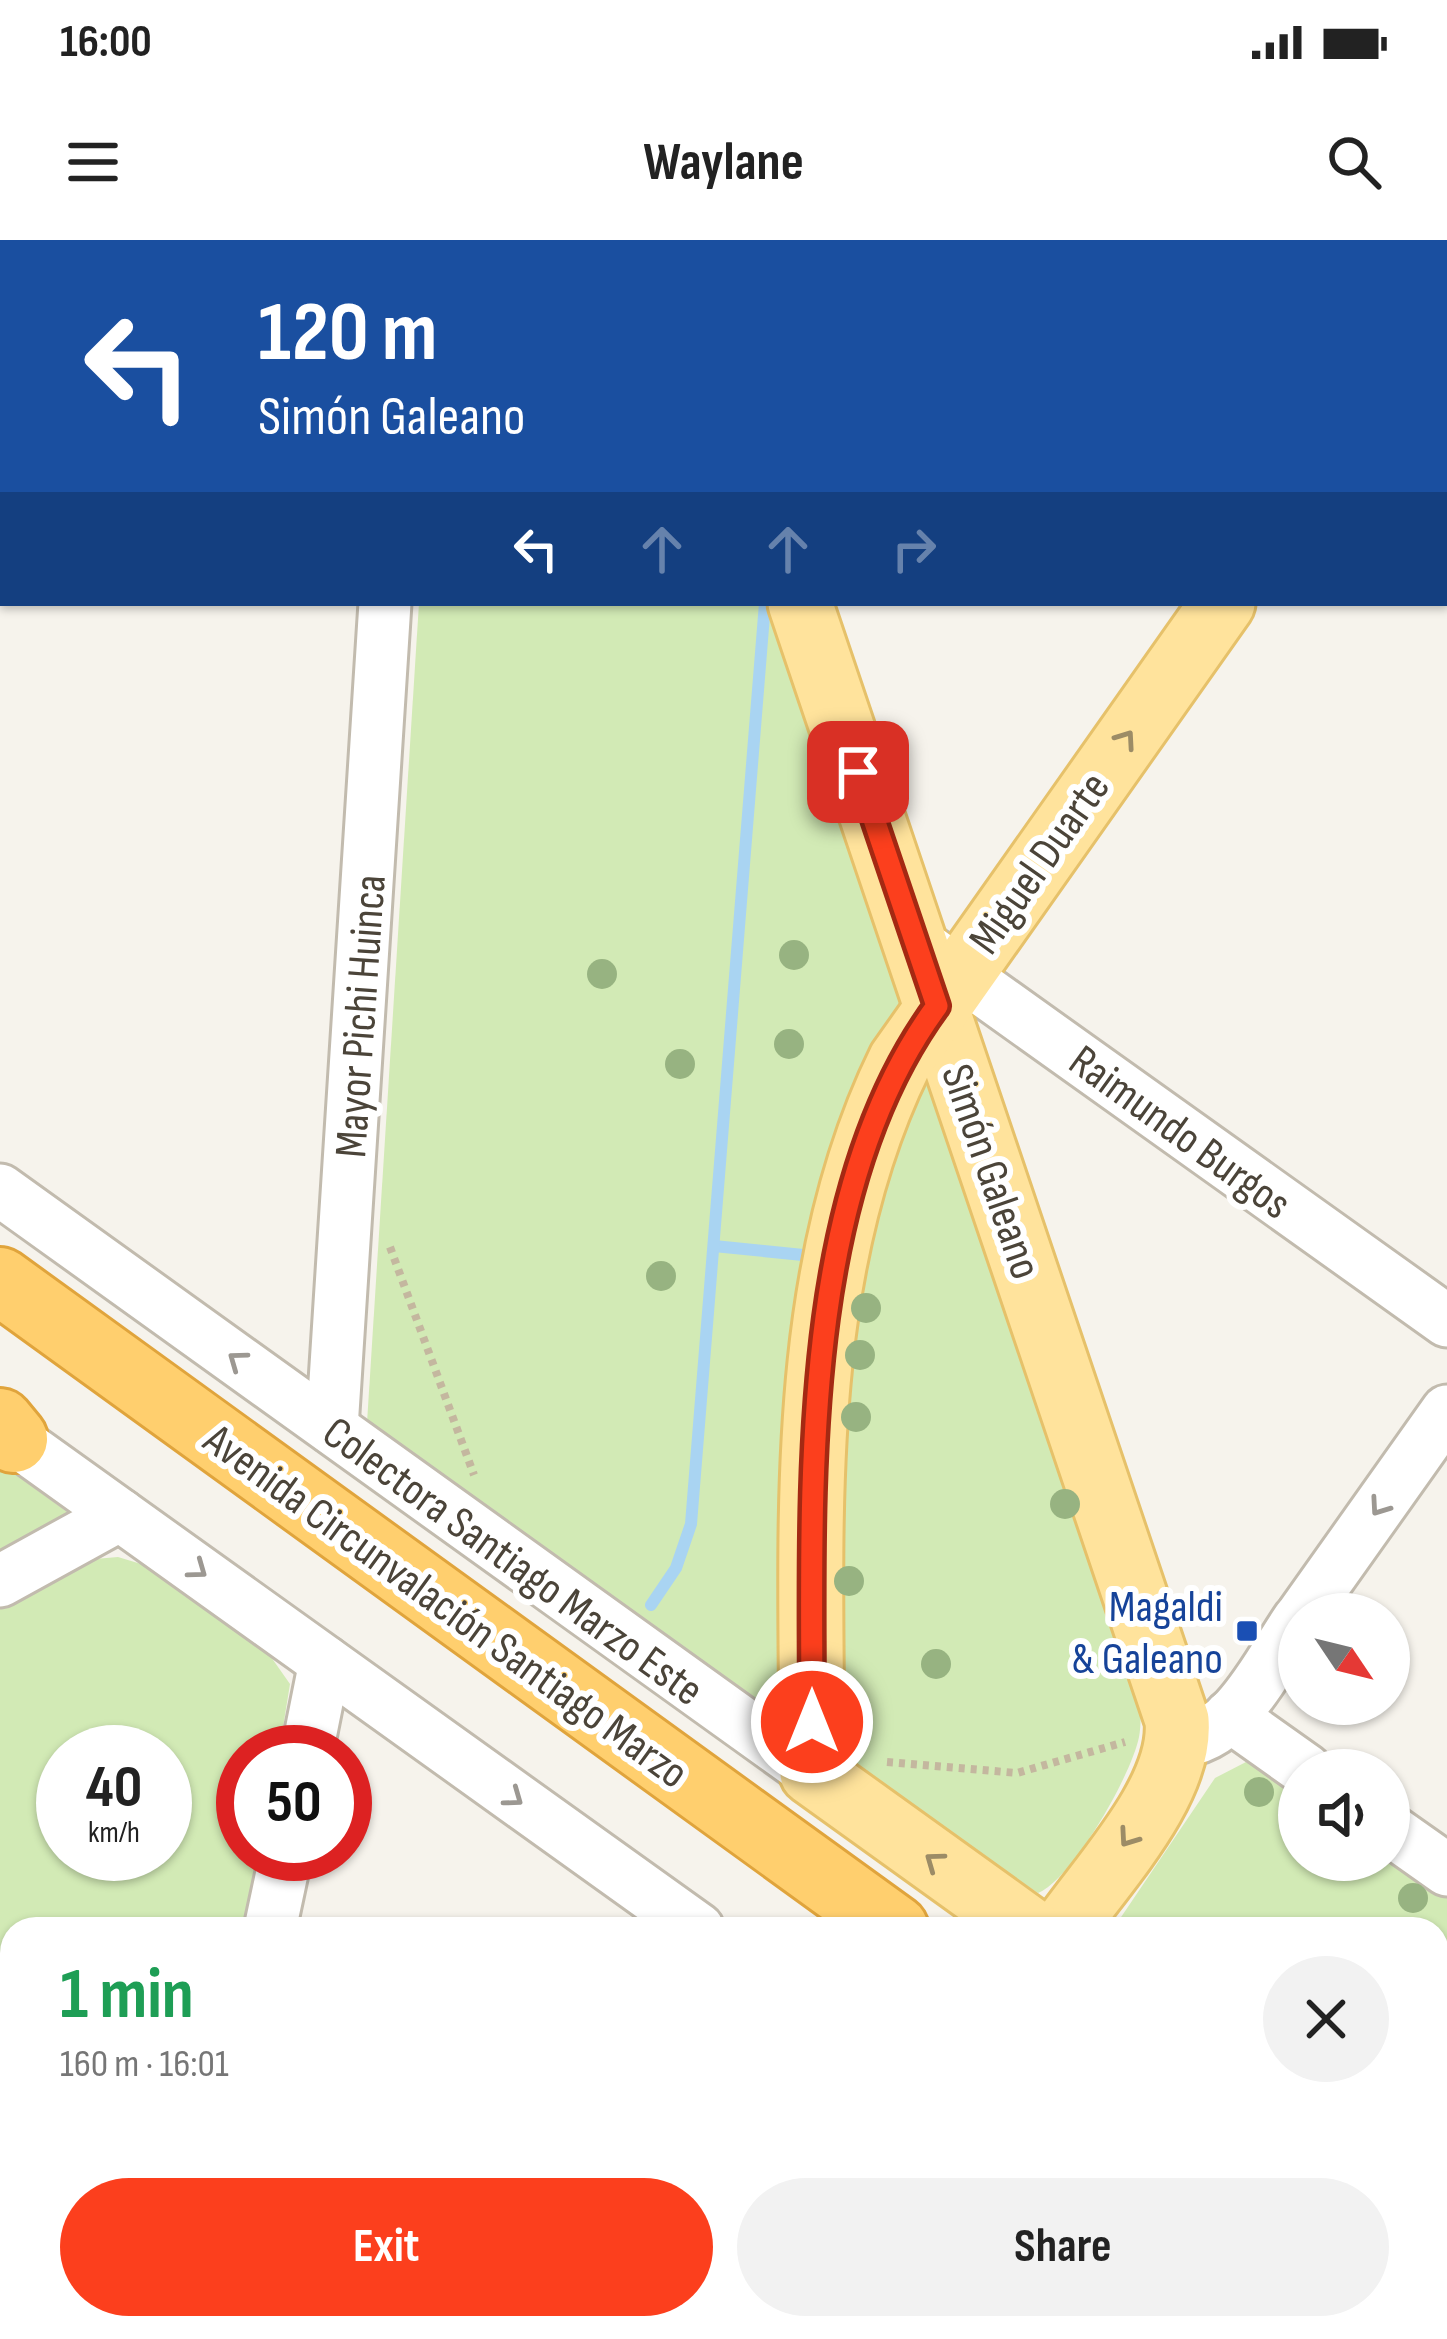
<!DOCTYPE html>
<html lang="en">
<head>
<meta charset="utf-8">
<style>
  :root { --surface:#fff; --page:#f2f2f2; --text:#222; --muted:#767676; --accent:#fc3f1d }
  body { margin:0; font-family:"Sofia Sans Condensed",sans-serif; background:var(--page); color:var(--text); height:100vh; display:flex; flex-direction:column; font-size:45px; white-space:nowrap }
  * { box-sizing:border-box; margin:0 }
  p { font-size:39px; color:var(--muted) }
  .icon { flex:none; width:66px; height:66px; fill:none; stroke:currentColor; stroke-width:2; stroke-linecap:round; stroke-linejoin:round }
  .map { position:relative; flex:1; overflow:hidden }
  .side { position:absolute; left:0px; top:1677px; width:1449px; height:423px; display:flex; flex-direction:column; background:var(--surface); border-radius:36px 36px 0 0; box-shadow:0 3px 9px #0004 }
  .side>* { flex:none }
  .guide { position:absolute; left:0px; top:0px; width:1449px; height:366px; box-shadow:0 3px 9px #0004; background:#1a4fa0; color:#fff; overflow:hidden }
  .needle { width:78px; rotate:125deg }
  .buttons { position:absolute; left:1278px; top:1353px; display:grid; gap:24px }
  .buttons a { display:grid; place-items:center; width:132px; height:132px; border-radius:50%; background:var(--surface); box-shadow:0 3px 9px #0004; font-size:60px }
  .speed { position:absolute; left:36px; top:1485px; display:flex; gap:24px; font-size:60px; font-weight:700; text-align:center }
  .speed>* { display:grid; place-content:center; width:156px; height:156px; border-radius:50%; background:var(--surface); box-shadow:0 3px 9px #0004; line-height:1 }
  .speed small { font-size:30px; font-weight:400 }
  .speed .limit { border:18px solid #d22; background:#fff; color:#111 }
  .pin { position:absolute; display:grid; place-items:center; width:102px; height:102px; color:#fff; margin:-51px; border-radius:24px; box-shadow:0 6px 18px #0006 }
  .me { position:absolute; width:132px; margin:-66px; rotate:0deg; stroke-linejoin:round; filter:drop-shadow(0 0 9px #0008) }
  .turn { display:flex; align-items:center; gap:42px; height:252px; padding:0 60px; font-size:54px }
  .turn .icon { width:156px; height:156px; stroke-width:2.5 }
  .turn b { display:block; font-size:84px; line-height:102px }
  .lanes { display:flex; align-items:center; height:114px; padding:0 60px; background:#0003; justify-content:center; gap:60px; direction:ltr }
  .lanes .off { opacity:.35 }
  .round { display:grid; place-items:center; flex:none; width:126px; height:126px; border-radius:63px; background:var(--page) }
  .overview { display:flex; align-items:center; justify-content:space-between; height:204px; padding:0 60px }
  h1 { font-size:72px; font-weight:700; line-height:90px; color:#1e9e55 }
  .primary-button { display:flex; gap:24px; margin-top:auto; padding:24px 60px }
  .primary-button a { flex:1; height:138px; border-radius:72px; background:var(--accent); color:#fff; font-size:48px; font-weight:700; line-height:138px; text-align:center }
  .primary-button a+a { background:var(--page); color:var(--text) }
  .status { display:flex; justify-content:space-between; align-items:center; height:84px; padding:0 60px; background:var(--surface); direction:ltr }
  .status svg { height:33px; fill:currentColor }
  header { display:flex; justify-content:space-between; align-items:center; height:156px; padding:0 60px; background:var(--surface); font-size:54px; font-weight:700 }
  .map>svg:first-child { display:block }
  .green { fill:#d2eab5; fill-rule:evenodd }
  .water { fill:#a9d4f2 }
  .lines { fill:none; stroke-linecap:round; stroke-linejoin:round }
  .stream { stroke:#a9d4f2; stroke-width:12 }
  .minor-casing { stroke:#c2bbae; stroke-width:57 }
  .major-casing { stroke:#e6c16a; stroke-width:69 }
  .highway-casing { stroke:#e0a43c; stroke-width:72 }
  .path { stroke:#c4b79f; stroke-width:8; stroke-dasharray:6 6; stroke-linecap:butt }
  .minor { stroke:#fff; stroke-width:51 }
  .major { stroke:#ffe39c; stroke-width:63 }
  .highway { stroke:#ffcf6e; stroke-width:66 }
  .tree { fill:#97b381 }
  .oneway { stroke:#9c8c66 }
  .oneway2 { stroke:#9c9892 }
  .route-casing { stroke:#a42913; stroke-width:30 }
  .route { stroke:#fc3f1d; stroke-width:21 }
  .transit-dot { fill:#1a4fb4; stroke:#fff; stroke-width:4.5 }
  .labels { text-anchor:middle; stroke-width:12; stroke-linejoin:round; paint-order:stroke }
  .street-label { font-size:45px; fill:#4b4439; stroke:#fff }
  .transit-label { font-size:45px; fill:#164399; stroke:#fff; text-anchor:end }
</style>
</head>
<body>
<div class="status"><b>16:00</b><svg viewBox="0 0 49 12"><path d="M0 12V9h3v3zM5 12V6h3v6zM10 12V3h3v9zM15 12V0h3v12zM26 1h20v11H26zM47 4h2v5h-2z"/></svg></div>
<header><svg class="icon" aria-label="menu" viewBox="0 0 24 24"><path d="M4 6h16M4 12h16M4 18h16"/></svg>Waylane<svg class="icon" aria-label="search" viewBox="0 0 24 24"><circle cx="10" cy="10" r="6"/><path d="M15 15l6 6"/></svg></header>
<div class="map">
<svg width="1447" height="2099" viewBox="0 0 1447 2099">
  <rect width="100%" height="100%" fill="#f6f3ec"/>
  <g class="green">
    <polygon points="435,0 753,0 435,3"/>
    <polygon points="419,363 775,363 905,744 782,1477 367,1183"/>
    <path d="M930,835L1139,1449C1140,1465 1142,1481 1139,1497C1132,1534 1072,1640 1038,1653L843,1525L831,1270L848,1099L903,851Z"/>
    <path d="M0,1223L70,1274L83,1320L118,1317L141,1324L271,1417L290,1444L279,1512H243V1614H258L242,1689H12V2088H195V2099H0ZM63,1512H165V1614H63Z"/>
    <polygon points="1246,1522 1299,1551 1299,1620 1389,1620 1389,1615 1447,1657 1447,1927 1437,1921 1437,1689 1113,1689 1215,1538"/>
  </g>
  <polygon class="water" points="0,1938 12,1964 12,2088 48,2088 46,2099 0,2099"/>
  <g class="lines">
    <g class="stream">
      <polyline points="714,1006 813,1016"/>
      <polyline points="651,1365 676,1328 691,1284 765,363"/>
      <polyline points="0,1882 12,1884"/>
    </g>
    <g class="minor-casing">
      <g id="minor">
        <polyline points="974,0 978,3"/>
        <polyline points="0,3 3,5"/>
        <polyline points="403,3 403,0"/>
        <polyline points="1446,336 1447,337"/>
        <polyline points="930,712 1447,1081"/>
        <polyline points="0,950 812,1533"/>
        <polyline points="332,1188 385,363"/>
        <polyline points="0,1189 698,1689"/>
        <polyline points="0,1341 120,1275"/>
        <polyline points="1303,1374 1447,1171"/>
        <polyline points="1230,1476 1306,1530"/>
        <path d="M1179,1501C1235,1500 1270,1420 1299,1379"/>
        <polyline points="307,1512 325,1422"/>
        <polyline points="1389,1589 1447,1630"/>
        <polyline points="270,1689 286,1614"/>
        <polyline points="1437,1947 1447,1953"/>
        <polyline points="223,2088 223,2099"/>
        <polyline points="1319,2088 1341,2099"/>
        <polyline points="896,2099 897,2088"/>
        <polyline points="971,2099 972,2088"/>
        <polyline points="1064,2099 1073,2088"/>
      </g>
    </g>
    <g class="major-casing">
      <g id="major">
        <polyline points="780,3 780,0"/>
        <polyline points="1446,49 1447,48"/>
        <path d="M800,363L1177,1480C1183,1550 1104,1632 1064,1689"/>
        <path d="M1029,1689L812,1533C812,1298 793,1039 900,821L1223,363"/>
      </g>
    </g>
    <g class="highway-casing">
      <g id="highway">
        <polyline points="0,1041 895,1689"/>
        <polyline points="0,1182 14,1199"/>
        <polyline points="1437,2027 1447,2030"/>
        <polyline points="1428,2088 1447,2099"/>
      </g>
    </g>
    <g class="path">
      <polyline points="390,1007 474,1235"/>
      <polyline points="887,1522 1017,1533 1125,1502"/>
    </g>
    <use href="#minor" class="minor"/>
    <use href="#major" class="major"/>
    <use href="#highway" class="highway"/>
  </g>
  <g class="tree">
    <circle cx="794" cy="715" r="15"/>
    <circle cx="602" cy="734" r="15"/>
    <circle cx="789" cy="804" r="15"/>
    <circle cx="680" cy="824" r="15"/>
    <circle cx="661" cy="1036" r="15"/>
    <circle cx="866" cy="1068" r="15"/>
    <circle cx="860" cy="1115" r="15"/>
    <circle cx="856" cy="1177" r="15"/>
    <circle cx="1065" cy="1264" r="15"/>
    <circle cx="849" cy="1341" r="15"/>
    <circle cx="936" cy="1424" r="15"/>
    <circle cx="1259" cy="1552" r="15"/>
    <circle cx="1413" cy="1658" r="15"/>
  </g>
  <defs><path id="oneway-chevron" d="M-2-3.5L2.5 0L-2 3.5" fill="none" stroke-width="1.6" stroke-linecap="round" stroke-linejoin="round" transform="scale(3)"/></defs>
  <g class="oneway">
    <use href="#oneway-chevron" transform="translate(1126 499) rotate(-55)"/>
    <use href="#oneway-chevron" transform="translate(1128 1598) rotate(125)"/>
    <use href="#oneway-chevron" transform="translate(934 1621) rotate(-144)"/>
  </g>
  <g class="oneway2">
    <use href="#oneway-chevron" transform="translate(237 1120) rotate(-144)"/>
    <use href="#oneway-chevron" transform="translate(1379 1267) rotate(125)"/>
    <use href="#oneway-chevron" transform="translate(198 1330) rotate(36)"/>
    <use href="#oneway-chevron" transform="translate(514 1558) rotate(36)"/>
  </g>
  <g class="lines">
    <g class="route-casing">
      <path id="route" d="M812,1482C812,1256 797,956 937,766L858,532"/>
    </g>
    <use href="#route" class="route"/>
  </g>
  <rect class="transit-dot" x="1235" y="1379" width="24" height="24" rx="6"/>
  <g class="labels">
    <g class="street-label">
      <text transform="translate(1038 622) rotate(-55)" y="16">Miguel Duarte</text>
      <text transform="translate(359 776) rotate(-86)" y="16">Mayor Pichi Huinca</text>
      <text transform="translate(1181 891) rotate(36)" y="16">Raimundo Burgos</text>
      <text transform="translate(993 931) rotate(71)" y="16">Simón Galeano</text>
      <text transform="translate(514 1320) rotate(36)" y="16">Colectora Santiago Marzo Este</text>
      <text transform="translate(447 1365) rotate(36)" y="16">Avenida Circunvalación Santiago Marzo</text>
    </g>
    <g class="transit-label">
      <text x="1223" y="1381">Magaldi<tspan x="1223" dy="52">&amp; Galeano</tspan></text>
    </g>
  </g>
</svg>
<div class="buttons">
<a><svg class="needle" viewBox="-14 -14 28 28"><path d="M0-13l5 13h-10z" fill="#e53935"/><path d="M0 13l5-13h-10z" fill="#767676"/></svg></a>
<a><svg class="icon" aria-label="sound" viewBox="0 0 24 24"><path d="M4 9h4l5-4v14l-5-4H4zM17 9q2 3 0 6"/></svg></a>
</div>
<div class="speed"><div>40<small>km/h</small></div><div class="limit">50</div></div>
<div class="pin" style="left:858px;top:532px;background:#d93025"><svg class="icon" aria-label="arrive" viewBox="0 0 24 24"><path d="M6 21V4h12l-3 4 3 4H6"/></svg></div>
<svg class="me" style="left:812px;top:1482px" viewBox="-20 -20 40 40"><circle r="17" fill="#fc3f1d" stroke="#fff" stroke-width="3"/><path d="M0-11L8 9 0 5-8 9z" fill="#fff"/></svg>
<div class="guide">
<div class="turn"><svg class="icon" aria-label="left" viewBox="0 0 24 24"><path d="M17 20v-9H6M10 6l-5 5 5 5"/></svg><div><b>120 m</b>Simón Galeano</div></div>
<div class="lanes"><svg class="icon" aria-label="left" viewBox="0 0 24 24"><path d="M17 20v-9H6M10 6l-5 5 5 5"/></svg><svg class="icon off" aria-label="ahead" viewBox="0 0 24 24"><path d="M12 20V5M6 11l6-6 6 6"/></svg><svg class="icon off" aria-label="ahead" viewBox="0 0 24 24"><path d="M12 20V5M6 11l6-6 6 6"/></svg><svg class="icon off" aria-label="right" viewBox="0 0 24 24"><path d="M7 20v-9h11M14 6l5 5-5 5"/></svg></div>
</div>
<section class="side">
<div class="overview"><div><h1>1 min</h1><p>160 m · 16:01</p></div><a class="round"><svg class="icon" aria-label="close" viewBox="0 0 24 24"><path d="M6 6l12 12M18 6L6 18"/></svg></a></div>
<div class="primary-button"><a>Exit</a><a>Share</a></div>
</section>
</div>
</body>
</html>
